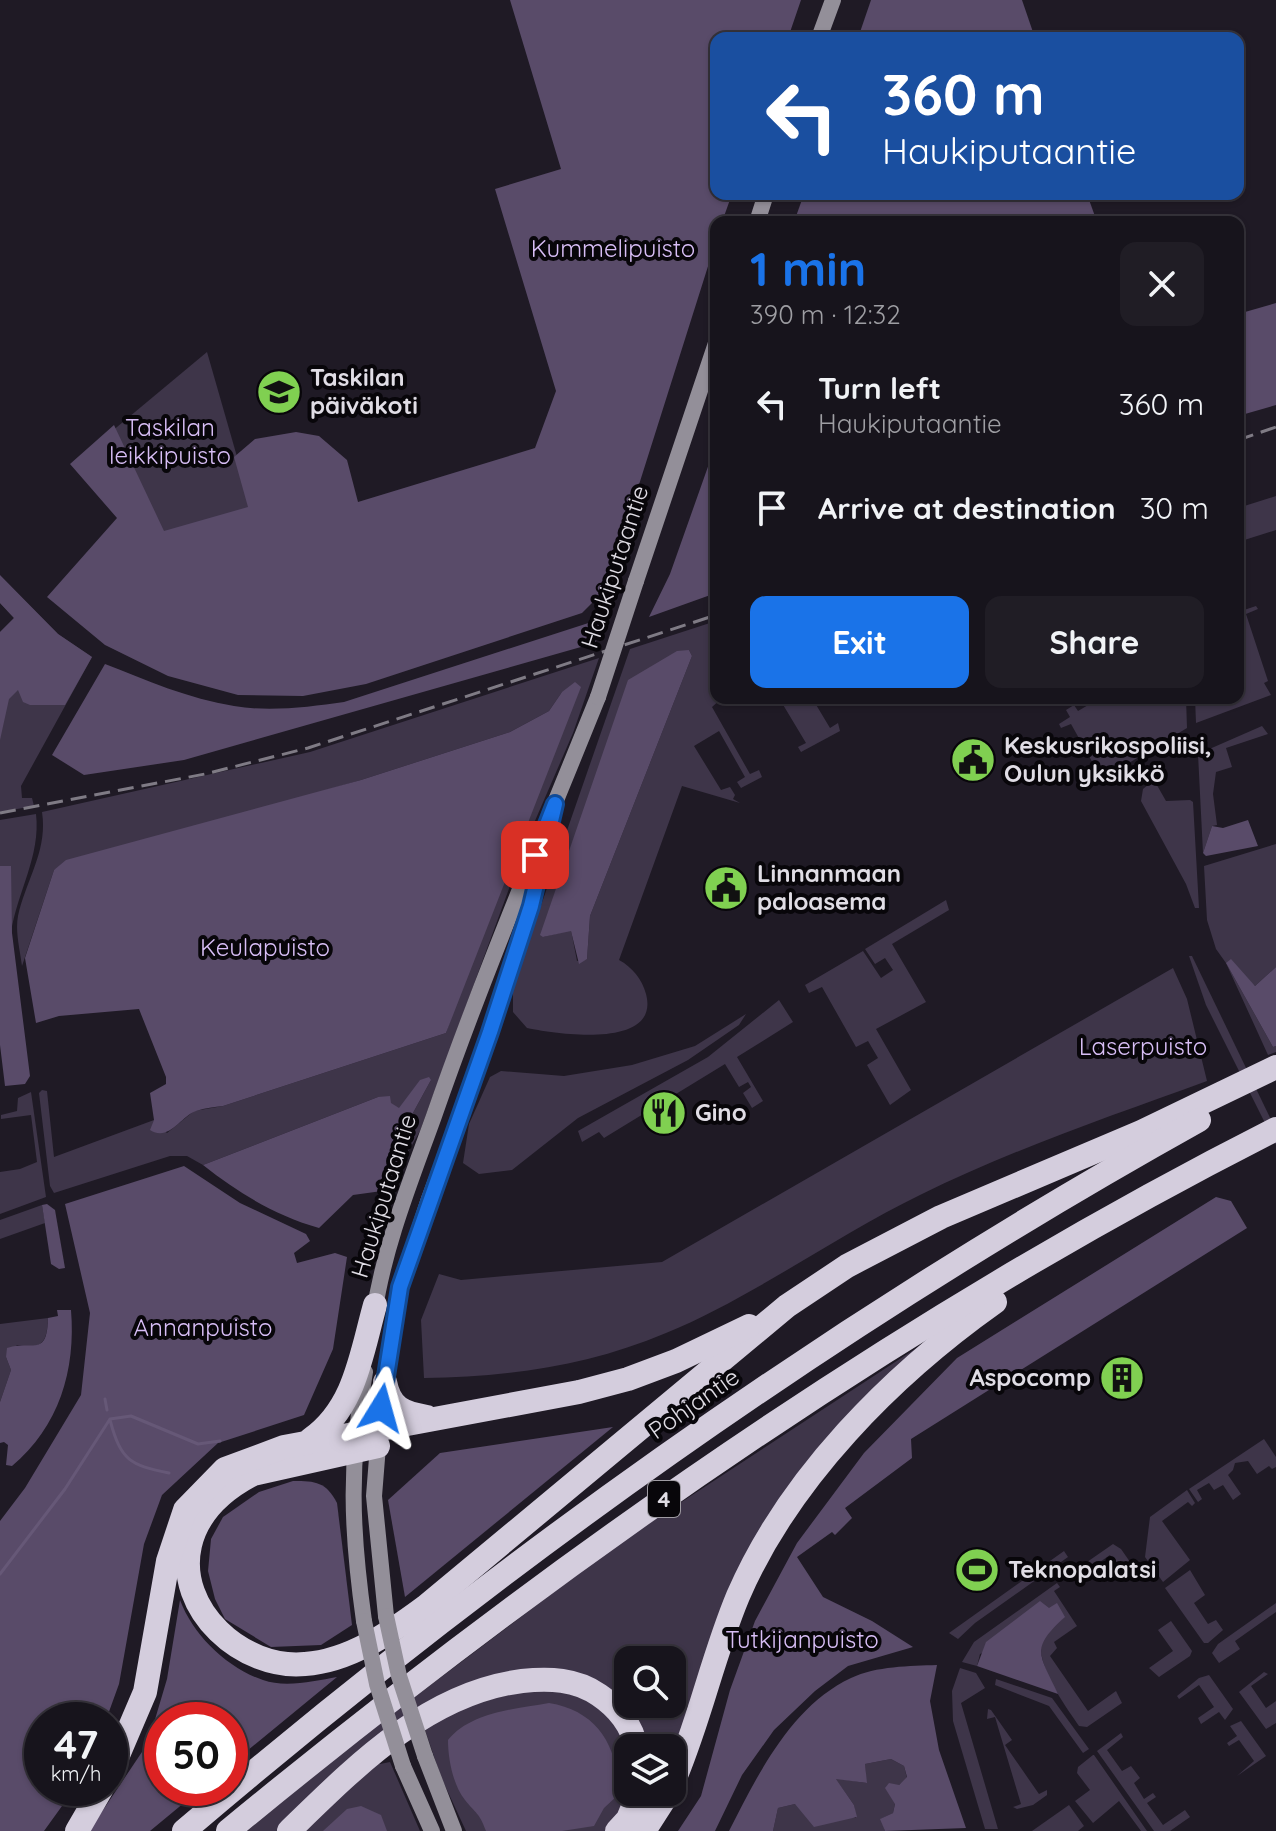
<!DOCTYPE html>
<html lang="en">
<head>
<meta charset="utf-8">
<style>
  :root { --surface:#17141c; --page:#201d25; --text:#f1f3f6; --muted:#9e9ea3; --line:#36333b; --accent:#1a73e8 }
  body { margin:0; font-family:Quicksand,sans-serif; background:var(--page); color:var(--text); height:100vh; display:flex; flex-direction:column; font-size:30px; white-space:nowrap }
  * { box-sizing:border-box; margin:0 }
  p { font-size:26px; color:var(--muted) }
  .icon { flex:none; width:44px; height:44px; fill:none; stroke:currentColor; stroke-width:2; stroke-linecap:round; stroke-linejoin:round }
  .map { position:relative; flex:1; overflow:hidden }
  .panel { position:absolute; left:710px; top:216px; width:534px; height:488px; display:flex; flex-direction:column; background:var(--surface); border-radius:16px; box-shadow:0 2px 6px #0004,0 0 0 2px var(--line) }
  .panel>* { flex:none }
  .hud { position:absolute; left:710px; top:32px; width:534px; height:168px; border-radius:16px; box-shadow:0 2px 6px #0004,0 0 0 2px var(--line); background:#1a4fa0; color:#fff; overflow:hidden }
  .buttons { position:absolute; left:614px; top:1646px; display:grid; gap:16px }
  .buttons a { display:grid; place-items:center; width:72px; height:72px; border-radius:16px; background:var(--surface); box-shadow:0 2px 6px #0004,0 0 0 2px var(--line); font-size:40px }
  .speed { position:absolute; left:24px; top:1702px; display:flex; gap:16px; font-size:40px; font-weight:700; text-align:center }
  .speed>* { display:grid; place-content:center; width:104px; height:104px; border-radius:50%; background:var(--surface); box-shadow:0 2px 6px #0004,0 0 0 2px var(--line); line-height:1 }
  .speed small { font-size:20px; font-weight:400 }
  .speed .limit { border:12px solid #d22; background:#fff; color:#111 }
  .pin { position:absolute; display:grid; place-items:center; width:68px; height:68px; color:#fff; margin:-34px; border-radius:16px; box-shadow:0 4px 12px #0006 }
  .me { position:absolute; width:88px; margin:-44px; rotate:8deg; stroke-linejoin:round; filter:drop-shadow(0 0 6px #0008) }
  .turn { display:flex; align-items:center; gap:28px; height:168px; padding:0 40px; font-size:36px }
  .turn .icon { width:104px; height:104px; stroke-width:2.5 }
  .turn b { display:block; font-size:56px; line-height:68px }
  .round { display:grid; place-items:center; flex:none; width:84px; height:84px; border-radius:16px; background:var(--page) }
  .summary { display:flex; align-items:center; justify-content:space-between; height:136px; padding:0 40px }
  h1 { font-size:48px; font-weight:800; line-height:60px; color:var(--accent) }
  .cta { display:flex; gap:16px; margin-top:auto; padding:16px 40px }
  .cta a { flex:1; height:92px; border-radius:16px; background:var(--accent); color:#fff; font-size:32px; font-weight:800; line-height:92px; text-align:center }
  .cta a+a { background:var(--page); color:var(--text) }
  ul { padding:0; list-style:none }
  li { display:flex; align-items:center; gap:24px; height:104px; padding:0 40px }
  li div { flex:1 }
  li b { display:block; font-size:30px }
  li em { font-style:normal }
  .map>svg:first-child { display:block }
  .green { fill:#3e3549; fill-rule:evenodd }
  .forest { fill:#594b69 }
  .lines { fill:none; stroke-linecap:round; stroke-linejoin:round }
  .stream { stroke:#665877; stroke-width:3 }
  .secondary { stroke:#938f99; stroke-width:16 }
  .highway { stroke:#d4cddd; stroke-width:24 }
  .rail { stroke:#7f7b85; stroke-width:3; stroke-dasharray:16 8; stroke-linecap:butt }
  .secondary-bridge { stroke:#938f99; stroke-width:16 }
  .route-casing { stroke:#114b97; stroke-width:20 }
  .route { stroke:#1a73e8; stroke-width:14 }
  .labels { text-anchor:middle; stroke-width:8; stroke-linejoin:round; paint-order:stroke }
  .shield { fill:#08060a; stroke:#9f9ca3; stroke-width:2 }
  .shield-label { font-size:22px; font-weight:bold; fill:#e0dde5 }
  .park-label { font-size:24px; fill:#d8bef6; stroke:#08060a }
  .poi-label { font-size:24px; font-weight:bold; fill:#e0dde5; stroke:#08060a; text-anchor:start }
  .street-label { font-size:24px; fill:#e0dde5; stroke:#08060a }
</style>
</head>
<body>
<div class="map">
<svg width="1276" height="1831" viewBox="0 0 1276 1831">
  <rect width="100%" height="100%" fill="#1f1a25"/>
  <g class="green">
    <polygon points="207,352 252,509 161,536 111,432"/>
    <polygon points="1276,496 1276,530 1238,542 1238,508"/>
    <polygon points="0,576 58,634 92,657 21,786 22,798 32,798 34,806 0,812 0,632 14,618 0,603"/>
    <polygon points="1256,606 1258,609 1246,614 1268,681 1264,683 1271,695 1196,723 1195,698 1238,698 1238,612"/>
    <path d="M716,621V698H722L712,707L750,774L759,770L762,777L741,788L737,782L745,777L719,731L694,746L721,790L730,787L735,795L733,799L740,803L682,786L619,960C632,967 642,979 646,994C661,1050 555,1034 527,1028L513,1012V986L630,649ZM689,650L692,656L590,916L587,959L577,961L571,930L543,937Z"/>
    <path d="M599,658L573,733L528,837L420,1131L399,1168L395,1171L410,1137L408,1122L431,1080L399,1109L378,1097L203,1165L187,1156H170L54,1193L50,1186L39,1093L42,1090L47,1091L54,1157L154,1120L167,1133L194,1111L223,1106L446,1033L562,692L549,711L510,732L361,780L54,870L22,966C20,950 15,932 18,916C26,880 48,851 42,812L310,752Z"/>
    <polygon points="779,698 812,698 830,728 838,723 840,731 801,752 798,747 806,743"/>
    <polygon points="1100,698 1186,698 1187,728 1094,784 1086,770 1094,765 1071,724 1061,728 1059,724 1070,717 1066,710 1074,705 1078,711"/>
    <polygon points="1262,726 1268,734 1226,748 1232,767 1216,772 1213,794 1217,825 1212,826 1203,853 1198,754"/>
    <polygon points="1154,780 1166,801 1190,800 1193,802 1199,908 1195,908 1186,884 1141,801 1143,789"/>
    <path d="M36,814C41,856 17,892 11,933V867L0,866V820Z"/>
    <polygon points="1276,844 1276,967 1255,986 1226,963 1273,1047 1276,1046 1276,1052 1268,1055 1226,963 1216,949 1207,920 1204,866"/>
    <polygon points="946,900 949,910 892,944 926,1002 876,1029 911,1090 890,1105 867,1065 878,1058 868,1041 856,1047 822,987 809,993 805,985 863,951 881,978 893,970 885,958 875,964 865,949"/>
    <polygon points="1189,956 1192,956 1276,1130 1276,1145 1206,1005"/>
    <path d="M1173,968L1187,999L1207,1081C1111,1116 1013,1149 920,1195C834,1237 753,1297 666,1333C588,1366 507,1377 424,1378L421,1320L439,1274L461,1280L662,1262Z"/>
    <polygon points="779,1000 793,1022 737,1057 763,1101 752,1108 743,1093 751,1087 748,1082 739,1087 725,1064 604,1138 599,1132 582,1142 578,1131 708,1057"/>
    <polygon points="746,1014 739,1025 688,1060 578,1118 512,1170 479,1174 463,1163 469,1124 490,1077 501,1071 564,1076 632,1065 695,1046"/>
    <polygon points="31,1092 46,1197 0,1214 0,1172 20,1169 37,1162 31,1115 1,1119 1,1115 17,1111 18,1098"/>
    <polygon points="42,1205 45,1223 0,1239 0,1220"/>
    <path d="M973,1311L782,1507L672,1774V1748H643L602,1690L464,1692L281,1831H247L355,1742L619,1543ZM628,1660H672V1704H628Z"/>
    <path d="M48,1318C47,1342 43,1350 17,1345L6,1357L11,1370L0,1402V1324Z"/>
    <polygon points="1264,1439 1276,1457 1276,1467 1272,1469 1269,1466 1257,1474 1248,1461 1235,1463 1233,1470 1228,1475 1241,1494 1233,1500 1223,1485 1214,1490 1209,1483 1197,1490 1202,1499 1198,1502 1189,1489"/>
    <polygon points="1187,1490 1195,1503 1192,1506 1188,1502 1162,1521 1190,1560 1163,1582 1145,1557 1150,1517"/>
    <polygon points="1113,1544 1121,1549 1137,1572 1127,1579 1110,1555 1087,1571 1085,1569 1069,1580 1064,1578"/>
    <polygon points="1064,1551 1068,1557 975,1623 958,1639 949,1633"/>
    <polygon points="1190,1570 1205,1595 1194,1603 1208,1624 1216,1620 1223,1630 1208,1643 1204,1643 1165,1588"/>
    <path d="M1057,1583L1060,1587L1054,1591L1077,1626L1054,1642L1057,1648L1050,1656L1088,1711L1116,1691L1122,1703L1087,1727L1079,1726C1066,1707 1029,1657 1045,1635C1050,1628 1059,1623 1064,1617L980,1654L977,1666L962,1662L974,1642Z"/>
    <polygon points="1276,1603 1276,1612 1235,1641 1240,1649 1219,1663 1212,1653 1218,1644"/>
    <polygon points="1171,1621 1192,1651 1190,1656 1159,1677 1149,1668 1173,1651 1158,1630"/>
    <polygon points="960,1668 976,1673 985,1688 961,1703 998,1829 985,1829 953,1721 952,1691"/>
    <polygon points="1264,1672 1268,1674 1251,1686 1266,1708 1276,1701 1276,1723 1266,1729 1239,1692"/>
    <polygon points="1209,1675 1233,1709 1225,1720 1219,1712 1201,1724 1198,1718 1214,1707 1199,1685 1179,1699 1177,1696 1199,1678"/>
    <polygon points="996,1679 1052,1698 1089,1749 1083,1753 1049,1706 995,1685"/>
    <polygon points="546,1686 608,1708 628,1748 628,1792 631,1792 608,1831 466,1831 441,1777 423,1724 452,1709"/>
    <polygon points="988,1709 991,1710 1012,1740 1005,1745 1039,1794 1047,1790 1047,1795 1033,1805 1017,1809 1013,1807 1021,1804 995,1717 987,1719"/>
    <polygon points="1241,1721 1266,1756 1237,1776 1254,1761 1239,1740 1229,1746 1227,1743 1237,1736 1230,1726"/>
    <polygon points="1121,1733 1123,1737 1107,1750 1122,1771 1131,1766 1140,1778 1134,1783 1144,1799 1153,1793 1156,1797 1147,1803 1163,1825 1185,1810 1190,1817 1170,1831 1154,1831 1097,1751"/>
    <polygon points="1093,1755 1094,1755 1147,1831 1141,1831 1119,1801 1093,1823 1075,1801 1090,1790 1077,1773 1078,1767"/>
    <polygon points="375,1757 380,1764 390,1762 420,1831 297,1831"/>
    <polygon points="891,1759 904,1766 907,1778 899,1785 893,1813 881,1819 885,1831 773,1831 778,1808 795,1804 856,1818 854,1805 835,1778 866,1783 865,1764"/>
    <polygon points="1069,1805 1084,1826 1078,1831 1032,1831"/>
  </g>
  <g class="forest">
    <polygon points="510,0 801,0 788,38 716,38 716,194 732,194 722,222 716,222 716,241 606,589 582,613 366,684 303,696 238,695 168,676 105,645 47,597 117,518 70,464 114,425 164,531 248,507 234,457 255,439 296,432 319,436 347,460 358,502 535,448 556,391 495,189 561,169"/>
    <polygon points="871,0 1022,0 1035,38 858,38"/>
    <polygon points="804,194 1087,194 1097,222 794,222"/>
    <polygon points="1276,303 1276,405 1238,416 1238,314"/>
    <polygon points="716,444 716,593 649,617 670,574"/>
    <polygon points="0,575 58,634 92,657 65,705 30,705 23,702 18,690 9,699 0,740 0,632 14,618 0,603"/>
    <path d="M607,617L595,643L184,760L84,775L52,755L105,664C146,680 189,699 234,706C269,712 309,707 344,702Z"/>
    <polygon points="689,650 692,656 590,916 587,959 579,964 571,931 543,937 540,935 628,680 677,651"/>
    <path d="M575,682L581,687L446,1033L223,1106C215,1107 205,1108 196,1111C180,1117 169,1142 150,1130L154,1120L150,1093L166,1084V1077L139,1009L59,1016L36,1023L25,958L54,870L66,860L361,780L510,732L549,711L562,692Z"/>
    <polygon points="1248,820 1258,846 1206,856 1203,853 1212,826 1223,828"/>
    <polygon points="0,866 11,866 12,933 30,1076 25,1084 5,1086 0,1045"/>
    <polygon points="1231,959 1255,986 1276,967 1276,1046 1273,1047 1226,963"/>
    <path d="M429,1077L431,1080L408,1122L410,1137L402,1158L382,1191L353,1195L319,1228C274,1215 240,1194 203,1165L378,1097L390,1096L391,1103L399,1108L420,1080Z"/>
    <polygon points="184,1166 240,1203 306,1234 310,1241 294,1253 297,1263 335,1253 347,1257 333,1349 304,1415 218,1443 162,1495 144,1544 119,1684 106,1720 42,1720 42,1788 75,1788 44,1831 0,1831 0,1521 25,1488 81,1395 90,1313 65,1204"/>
    <polygon points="1216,1197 1231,1201 1247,1228 911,1439 912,1458 845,1508 852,1518 835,1535 832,1532 797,1557 823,1597 872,1621 913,1647 848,1666 815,1691 774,1730 742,1775 715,1831 678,1831 701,1796 730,1690 755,1621 797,1543 864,1453 957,1358"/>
    <polygon points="47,1204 55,1210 65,1268 59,1269 51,1264 42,1205"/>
    <path d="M57,1310H71C76,1370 59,1427 12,1466L6,1465L8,1445L4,1442L0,1443V1402L11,1370L6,1357L7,1348C33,1340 47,1358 48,1318L58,1316Z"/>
    <polygon points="613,1427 405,1597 388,1500 440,1453"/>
    <path d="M293,1481C316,1481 326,1482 337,1503L352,1625L321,1645L271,1647L225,1619L215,1599L208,1571L211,1539L223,1517L259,1492Z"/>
    <path d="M180,1600C193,1635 227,1668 263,1680C285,1688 315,1681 337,1677L230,1765V1720H162V1788H202L150,1831H89L148,1743L167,1679Z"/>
    <path d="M1040,1601L1049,1608L1057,1603L1065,1617C1029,1649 1040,1655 1058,1694L977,1666L986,1642Z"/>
    <path d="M937,1665L930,1701L939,1750L966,1828L885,1831L880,1819L893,1813L895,1804L885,1788L889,1783L899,1785L907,1777L904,1766L891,1759L865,1764L867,1783L836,1779L854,1805L857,1817L814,1827L795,1804L778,1808L773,1831H729C757,1776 791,1706 851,1678C876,1666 910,1666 937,1665Z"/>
    <path d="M549,1703C598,1711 619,1747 618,1795L604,1808L594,1826L562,1831H486C479,1812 476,1814 465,1800C453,1785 448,1759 448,1740C471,1712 515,1709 549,1703Z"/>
    <polygon points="361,1806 381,1815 387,1831 323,1831 347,1809"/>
  </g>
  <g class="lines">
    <g class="stream">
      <polyline points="105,1399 107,1410"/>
      <path d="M110,1420C121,1461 130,1465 169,1473"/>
      <polyline points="0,1574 65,1489 110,1419 131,1416 198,1444 220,1441"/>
    </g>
    <g class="secondary">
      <polyline points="819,38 833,0"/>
      <polyline points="757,222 766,194"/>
      <polyline points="636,581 716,343"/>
      <path d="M374,1314C384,1246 411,1180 434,1116C483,975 542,836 598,697"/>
      <polyline points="386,1616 374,1496 381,1408 400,1287 429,1199 479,1066 531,906 542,859"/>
      <path d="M364,1621C351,1529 349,1464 365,1372"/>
      <polyline points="425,1756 454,1831"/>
      <polyline points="403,1766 432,1831"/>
    </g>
    <g class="highway">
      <path d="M385,1382C390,1408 403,1413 427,1417"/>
      <path d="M311,1439C355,1408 361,1355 375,1305"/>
      <path d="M378,1446L253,1474C224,1489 198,1511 190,1545C175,1610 243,1670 305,1664C349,1661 390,1633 425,1607L787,1306L847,1266L941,1217L1141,1132L1276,1067"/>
      <polyline points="110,1774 145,1692 168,1561 185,1510 225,1469 284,1447 579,1392 628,1379 676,1361 749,1326"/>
      <path d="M672,1785C699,1724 712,1658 738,1596C789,1478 892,1375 995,1302"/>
      <polyline points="77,1831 102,1788"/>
      <path d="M184,1831C498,1563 838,1321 1199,1120"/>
      <path d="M228,1831C552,1564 901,1319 1276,1129"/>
      <path d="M289,1831C355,1767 427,1693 522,1681C549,1678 576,1679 599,1695C617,1707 633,1726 636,1748"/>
      <polyline points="617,1831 628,1819 639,1792"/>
      <polyline points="644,1831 669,1792"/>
    </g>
    <g class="rail">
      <polyline points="1238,440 1276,427"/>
      <polyline points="0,813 205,774 308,748 716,615"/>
    </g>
    <g class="secondary-bridge">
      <polyline points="598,697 636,581"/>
      <polyline points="386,1616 399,1676 425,1756"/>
      <polyline points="364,1621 377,1684 403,1766"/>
    </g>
  </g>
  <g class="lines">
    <g class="route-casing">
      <polyline id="route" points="381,1408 400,1287 490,1032 531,906 555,804 535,855"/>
    </g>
    <use href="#route" class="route"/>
  </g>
  <defs>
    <g id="school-disc" transform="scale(2.3)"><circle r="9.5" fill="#80d051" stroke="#08060a"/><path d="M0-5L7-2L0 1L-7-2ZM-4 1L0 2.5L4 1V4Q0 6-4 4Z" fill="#111"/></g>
    <g id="civic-disc" transform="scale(2.3)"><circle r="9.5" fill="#80d051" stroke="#08060a"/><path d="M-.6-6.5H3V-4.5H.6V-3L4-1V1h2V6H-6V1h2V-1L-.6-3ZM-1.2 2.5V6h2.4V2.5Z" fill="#111"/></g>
    <g id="restaurant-disc" transform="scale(2.3)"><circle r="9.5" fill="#80d051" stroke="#08060a"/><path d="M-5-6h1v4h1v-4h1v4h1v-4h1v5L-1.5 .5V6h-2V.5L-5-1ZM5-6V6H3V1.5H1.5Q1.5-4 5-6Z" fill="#111"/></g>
    <g id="building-disc" transform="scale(2.3)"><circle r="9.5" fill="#80d051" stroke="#08060a"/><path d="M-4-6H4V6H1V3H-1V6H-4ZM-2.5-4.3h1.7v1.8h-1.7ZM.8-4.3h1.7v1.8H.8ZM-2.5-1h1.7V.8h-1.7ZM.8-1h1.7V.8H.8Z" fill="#111"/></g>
    <g id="stadium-disc" transform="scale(2.3)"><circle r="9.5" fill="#80d051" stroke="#08060a"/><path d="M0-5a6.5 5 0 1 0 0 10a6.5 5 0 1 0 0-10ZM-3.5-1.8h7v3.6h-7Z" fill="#111"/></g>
  </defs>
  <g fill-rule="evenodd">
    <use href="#school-disc" x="279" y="392"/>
    <use href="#civic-disc" x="973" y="760"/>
    <use href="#civic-disc" x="726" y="888"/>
    <use href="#restaurant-disc" x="664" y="1113"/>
    <use href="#building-disc" x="1122" y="1378"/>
    <use href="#stadium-disc" x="977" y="1570"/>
  </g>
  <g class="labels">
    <rect class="shield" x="648" y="1481" width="32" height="36" rx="6"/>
    <g class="shield-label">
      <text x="664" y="1507">4</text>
    </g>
    <g class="park-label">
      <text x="613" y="257">Kummelipuisto</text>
      <text x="170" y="436">Taskilan<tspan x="170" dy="28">leikkipuisto</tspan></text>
      <text x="265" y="956">Keulapuisto</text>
      <text x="1143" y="1055">Laserpuisto</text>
      <text x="203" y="1336">Annanpuisto</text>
      <text x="802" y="1648">Tutkijanpuisto</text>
    </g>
    <g class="poi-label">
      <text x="310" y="386">Taskilan<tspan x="310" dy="28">päiväkoti</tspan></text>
      <text x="1004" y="754">Keskusrikospoliisi,<tspan x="1004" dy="28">Oulun yksikkö</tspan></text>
      <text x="757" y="882">Linnanmaan<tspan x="757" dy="28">paloasema</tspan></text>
      <text x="695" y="1121">Gino</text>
      <text x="1091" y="1386" text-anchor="end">Aspocomp</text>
      <text x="1008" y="1578">Teknopalatsi</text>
    </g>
    <g class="street-label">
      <text transform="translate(615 567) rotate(-72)" y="8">Haukiputaantie</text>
      <text transform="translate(384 1196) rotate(-73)" y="8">Haukiputaantie</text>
      <text transform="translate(694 1404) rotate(-35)" y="8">Pohjantie</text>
    </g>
  </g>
</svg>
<div class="buttons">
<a><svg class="icon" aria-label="search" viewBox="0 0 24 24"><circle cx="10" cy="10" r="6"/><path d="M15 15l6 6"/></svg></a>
<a><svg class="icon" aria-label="layers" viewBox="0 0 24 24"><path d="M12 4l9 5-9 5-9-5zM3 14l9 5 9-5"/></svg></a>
</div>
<div class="speed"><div>47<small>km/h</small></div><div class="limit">50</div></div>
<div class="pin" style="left:535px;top:855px;background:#d93025"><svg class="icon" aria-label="arrive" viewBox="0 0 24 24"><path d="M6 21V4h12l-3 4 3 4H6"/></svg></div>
<svg class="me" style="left:381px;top:1408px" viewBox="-20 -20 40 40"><path d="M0-17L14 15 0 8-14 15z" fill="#1a73e8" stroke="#fff" stroke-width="4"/></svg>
<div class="hud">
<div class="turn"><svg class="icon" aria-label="left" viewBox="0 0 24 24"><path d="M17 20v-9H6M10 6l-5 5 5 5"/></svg><div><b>360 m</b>Haukiputaantie</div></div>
</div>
<section class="panel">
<div class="summary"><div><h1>1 min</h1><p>390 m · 12:32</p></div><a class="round"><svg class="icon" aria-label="close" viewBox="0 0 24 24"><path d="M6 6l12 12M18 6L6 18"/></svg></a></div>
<ul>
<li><svg class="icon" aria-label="left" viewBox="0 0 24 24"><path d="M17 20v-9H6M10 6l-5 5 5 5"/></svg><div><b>Turn left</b><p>Haukiputaantie</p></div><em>360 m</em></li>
<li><svg class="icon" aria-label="arrive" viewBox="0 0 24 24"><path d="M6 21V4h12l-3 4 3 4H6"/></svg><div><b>Arrive at destination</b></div><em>30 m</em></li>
</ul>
<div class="cta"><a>Exit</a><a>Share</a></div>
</section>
</div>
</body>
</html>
